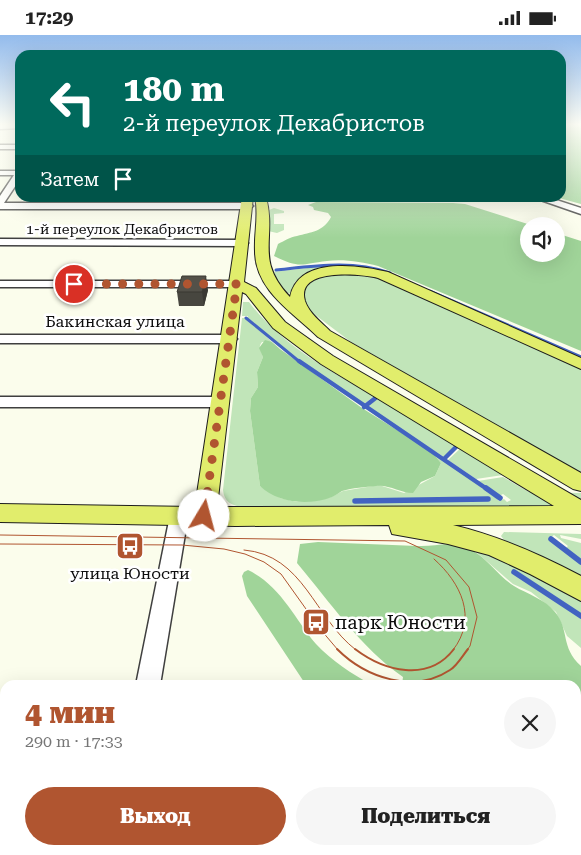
<!DOCTYPE html>
<html lang="ru">
<head>
<meta charset="utf-8">
<style>
  :root { --surface:#fff; --page:#f6f6f6; --text:#222; --muted:#767676; --accent:#b05530 }
  body { margin:0; font-family:"Roboto Serif",serif; background:var(--page); color:var(--text); height:100vh; display:flex; flex-direction:column; font-size:19px; white-space:nowrap }
  * { box-sizing:border-box; margin:0 }
  p { font-size:16px; color:var(--muted) }
  .icon { flex:none; width:28px; height:28px; fill:none; stroke:currentColor; stroke-width:2; stroke-linecap:round; stroke-linejoin:round }
  .map { position:relative; flex:1; overflow:hidden }
  .side { position:absolute; left:0px; top:645px; width:581px; height:175px; display:flex; flex-direction:column; background:var(--surface); border-radius:15px 15px 0 0; box-shadow:0 5px 20px #0002 }
  .side>* { flex:none }
  .banner { position:absolute; left:15px; top:15px; width:551px; height:152px; border-radius:15px; box-shadow:0 5px 20px #0002; background:#00695c; color:#fff; overflow:hidden }
  .fabs { position:absolute; left:520px; top:182px; display:grid; gap:10px }
  .fabs a { display:grid; place-items:center; width:45px; height:45px; border-radius:50%; background:var(--surface); box-shadow:0 5px 20px #0002; font-size:25px }
  .pin { position:absolute; display:grid; place-items:center; width:42px; height:42px; color:#fff; margin:-21px; border:2px solid #fff; border-radius:50%; box-shadow:0 1px 5px #0007 }
  .me { position:absolute; width:55px; margin:-28px; rotate:8deg; stroke-linejoin:round; filter:drop-shadow(0 0 4px #0008) }
  .turn { display:flex; align-items:center; gap:18px; height:105px; padding:0 25px; font-size:22px }
  .turn .icon { width:65px; height:65px; stroke-width:2.5 }
  .turn b { display:block; font-size:35px; line-height:42px }
  .then { display:flex; align-items:center; height:48px; padding:0 25px; background:#0003; gap:10px; font-size:19px }
  .round { display:grid; place-items:center; flex:none; width:52px; height:52px; border-radius:26px; background:var(--page) }
  .summary { display:flex; align-items:center; justify-content:space-between; height:85px; padding:0 25px }
  h1 { font-size:30px; font-weight:800; line-height:38px; color:var(--accent) }
  .cta { display:flex; gap:10px; margin-top:auto; padding:10px 25px }
  .cta a { flex:1; height:58px; border-radius:30px; background:var(--accent); color:#fff; font-size:20px; font-weight:800; line-height:58px; text-align:center }
  .cta a+a { background:var(--page); color:var(--text) }
  .status { display:flex; justify-content:space-between; align-items:center; height:35px; padding:0 25px; background:var(--surface); direction:ltr }
  .status svg { height:14px; fill:currentColor }
  .map>svg:first-child { display:block }
  .green { fill:#c1e5b9; fill-rule:evenodd }
  .forest { fill:#a0d499 }
  .lines { fill:none; stroke-linecap:round; stroke-linejoin:round }
  .stream-far2 { stroke:#4263c1; stroke-width:3 }
  .stream-far1 { stroke:#4263c1; stroke-width:4.5 }
  .stream { stroke:#4263c1; stroke-width:5.5 }
  .minor-casing { stroke:#3f3f3f; stroke-width:3 }
  .major-casing { stroke:#1d1d1d; stroke-width:2 }
  .minor { fill:#fff; fill-rule:evenodd }
  .major { fill:#e1ed6c; fill-rule:evenodd }
  .tram-far1 { stroke:#b05530; stroke-width:1 }
  .tram { stroke:#b05530; stroke-width:2 }
  .wall { fill:#47463f }
  .shaded-wall { fill:#3a3933 }
  .building { fill:#535149; stroke:#3a3933 }
  .route { stroke:#b05530; stroke-width:9; stroke-dasharray:0 16.2 }
  .labels { text-anchor:middle; stroke-width:5; stroke-linejoin:round; paint-order:stroke }
  .far-street-label { font-size:14px; fill:#0c0c0c; stroke:#fff }
  .street-label { font-size:16px; fill:#0c0c0c; stroke:#fff }
  .poi-label { font-size:16px; fill:#0c0c0c; stroke:#fff }
  .near-poi-label { font-size:19px; fill:#0c0c0c; stroke:#fff; text-anchor:start }
</style>
</head>
<body>
<div class="status"><b>17:29</b><svg viewBox="0 0 49 12"><path d="M0 12V9h3v3zM5 12V6h3v6zM10 12V3h3v9zM15 12V0h3v12zM26 1h20v11H26zM47 4h2v5h-2z"/></svg></div>
<div class="map">
<svg width="581" height="820" viewBox="0 0 581 820">
  <rect width="100%" height="100%" fill="#fbfdec"/>
  <g class="green">
    <polygon points="274,173 284,176 284,178 274,179 274,189 284,189 284,195 277,198 268,196 269,175"/>
    <polygon points="343,229 365,231 388,238 372,235 305,240 295,247 290,258 285,259 272,237"/>
    <polygon points="331,238 375,241 581,333 581,439 351,307 310,276 306,270 303,255 313,244"/>
    <path d="M243,267H249C282,310 328,335 374,361L363,370C322,344 283,316 247,283L248,281H242Z"/>
    <path d="M242,283H246L272,307H262C257,313 262,316 263,322L257,337L258,352L251,363L250,376L260,451L280,463L297,467L315,466L331,462L343,456L379,450L404,458L435,441L441,428L432,417L497,462L496,463L499,466L504,464L507,467L511,465L503,459L499,461L478,446L503,442L529,457L581,458V471L243,472C232,471 224,467 223,455ZM488,463L489,465L354,467L353,465Z"/>
    <polygon points="380,364 456,409 444,422 366,372 375,365"/>
    <polygon points="462,412 503,440 476,444 448,425"/>
    <polygon points="504,497 581,499 581,504 560,500 561,503 581,508 581,524 566,513 568,511 554,500 550,503 581,529 581,544 558,530 504,505 501,501"/>
    <polygon points="475,516 490,518 581,563 581,579 514,536 513,537 581,582 581,613 567,601 556,577 531,557 513,549"/>
  </g>
  <g class="forest">
    <polygon points="561,89 581,89 581,169 559,163 561,162"/>
    <path d="M316,167L453,168L465,169L534,191H529V219H556V198L581,206V316L378,231C362,227 344,224 327,226C301,229 300,234 274,221L278,209C284,206 290,202 297,201C311,197 323,197 331,182L328,178L314,175L313,172L308,170Z"/>
    <path d="M265,305L272,307L280,314L362,373L432,417L441,428L435,441L421,447L413,458C401,458 388,449 376,451C366,452 352,453 342,456C339,458 336,460 332,462C309,471 277,468 260,451L250,376L251,363L258,352L257,337L263,322L259,313Z"/>
    <path d="M318,507C351,508 384,510 417,511C438,512 452,504 473,516C488,524 499,542 514,551C527,559 545,564 555,577C570,595 560,612 581,631V820H368L370,815H576V650H402L403,642C361,613 330,567 297,528L300,509Z"/>
    <path d="M248,535C281,551 294,583 316,609C332,626 352,639 372,650H306L247,561L242,541L244,537Z"/>
  </g>
  <g class="lines">
    <g class="stream-far2">
      <path d="M276,235C315,231 352,225 390,238"/>
      <polyline points="430,256 581,322"/>
      <polyline points="246,283 301,328"/>
    </g>
    <g class="stream-far1">
      <polyline points="299,326 487,454"/>
      <polyline points="364,372 378,361"/>
      <polyline points="444,424 459,409"/>
    </g>
    <g class="stream">
      <polyline points="486,453 500,463"/>
      <polyline points="355,466 488,464"/>
      <polyline points="551,504 581,527"/>
      <polyline points="514,537 581,581"/>
    </g>
    <g class="minor-casing">
      <g id="minor">
        <polygon points="20,89 20,93 0,94 0,90"/>
        <rect x="0" y="110" width="20" height="4"/>
        <polygon points="0,136 20,136 20,144 4,168 248,168 253,171 248,174 0,174 0,161 14,140 0,140"/>
        <polygon points="532,162 547,162 581,173 581,179"/>
        <polygon points="0,204 243,205 248,208 243,211 0,210"/>
        <polygon points="0,246 237,246 243,249 237,252 0,252"/>
        <polygon points="0,300 230,300 237,304 230,308 0,308"/>
        <polygon points="0,362 221,362 226,363 228,367 226,371 221,372 0,372"/>
        <polygon points="179,473 185,476 188,481 160,650 136,650 170,481 173,476"/>
        <polygon points="104,815 132,815 131,820 103,820"/>
      </g>
    </g>
    <g class="major-casing">
      <g id="major">
        <path d="M242,162H253L244,247L256,253L285,287L333,321L581,465V489L453,490C498,501 540,519 581,541V566L530,539L489,520L448,509L392,499L389,490L236,491L0,487V469L195,472ZM242,257L246,259L273,293L321,329L554,471L217,472Z"/>
        <path d="M255,162H266C277,204 254,224 290,262C298,221 358,230 388,237L581,323V334L378,243C362,239 295,232 305,266C309,278 321,287 330,296L581,438V456L573,454L318,302C294,278 255,256 255,216C254,198 259,181 255,162Z"/>
      </g>
    </g>
    <use href="#minor" class="minor"/>
    <use href="#major" class="major"/>
    <g class="tram-far1">
      <polyline points="0,500 405,506 446,525 469,552 477,582 470,611 467,615"/>
      <polyline points="0,509 182,510 224,514 245,519 264,527 281,539 321,595 338,615"/>
      <path d="M244,515C304,520 314,583 356,615"/>
      <path d="M434,524C461,548 478,583 453,615"/>
    </g>
    <g class="tram">
      <path d="M337,614C366,643 414,659 450,635C457,631 463,620 468,614"/>
      <path d="M355,614C384,636 428,648 454,614"/>
    </g>
  </g>
  <polygon class="wall" points="208,255 204,271 179,271 177,257"/>
  <polygon class="shaded-wall" points="206,241 208,255 204,271 202,257"/>
  <polygon class="building" points="182,241 206,241 202,257 177,257"/>
  <linearGradient id="sky" x2="0" y2="1"><stop stop-color="#93bbec"/><stop offset="0.44" stop-color="#fdfef6"/><stop offset="1" stop-color="#fdfef6" stop-opacity="0"/></linearGradient>
  <rect width="581" height="203" fill="url(#sky)"/>
  <g class="lines">
    <polyline class="route" points="74,249 237,249 204,481"/>
  </g>
  <defs>
    <g id="bus-square" transform="scale(1.4375)"><rect x="-9" y="-9" width="18" height="18" rx="4" fill="#b05530" stroke="#fff"/><path d="M-5-6H5V4H4V6H2V4H-2V6H-4V4H-5ZM-3.5-4V0h7V-4ZM-3.5 1.2v1.5H-2V1.2ZM2 1.2v1.5H3.5V1.2Z" fill="#fff"/></g>
  </defs>
  <g fill-rule="evenodd">
    <use href="#bus-square" x="130" y="511"/>
    <use href="#bus-square" x="316" y="587"/>
  </g>
  <g class="labels">
    <g class="far-street-label">
      <text x="122" y="199">1-й переулок Декабристов</text>
    </g>
    <g class="street-label">
      <text x="115" y="292">Бакинская улица</text>
    </g>
    <g class="poi-label">
      <text x="130" y="544">улица Юности</text>
    </g>
    <g class="near-poi-label">
      <text x="335" y="594">парк Юности</text>
    </g>
  </g>
</svg>
<div class="fabs">
<a><svg class="icon" aria-label="sound" viewBox="0 0 24 24"><path d="M4 9h4l5-4v14l-5-4H4zM17 9q2 3 0 6"/></svg></a>
</div>
<div class="pin" style="left:74px;top:249px;background:#d93025"><svg class="icon" aria-label="arrive" viewBox="0 0 24 24"><path d="M6 21V4h12l-3 4 3 4H6"/></svg></div>
<svg class="me" style="left:204px;top:481px" viewBox="-20 -20 40 40"><circle r="19" fill="#fff"/><path d="M0-13L10 11 0 6-10 11z" fill="#b05530"/></svg>
<div class="banner">
<div class="turn"><svg class="icon" aria-label="left" viewBox="0 0 24 24"><path d="M17 20v-9H6M10 6l-5 5 5 5"/></svg><div><b>180 m</b>2-й переулок Декабристов</div></div>
<div class="then">Затем<svg class="icon" aria-label="arrive" viewBox="0 0 24 24"><path d="M6 21V4h12l-3 4 3 4H6"/></svg></div>
</div>
<section class="side">
<div class="summary"><div><h1>4 мин</h1><p>290 m · 17:33</p></div><a class="round"><svg class="icon" aria-label="close" viewBox="0 0 24 24"><path d="M6 6l12 12M18 6L6 18"/></svg></a></div>
<div class="cta"><a>Выход</a><a>Поделиться</a></div>
</section>
</div>
</body>
</html>
